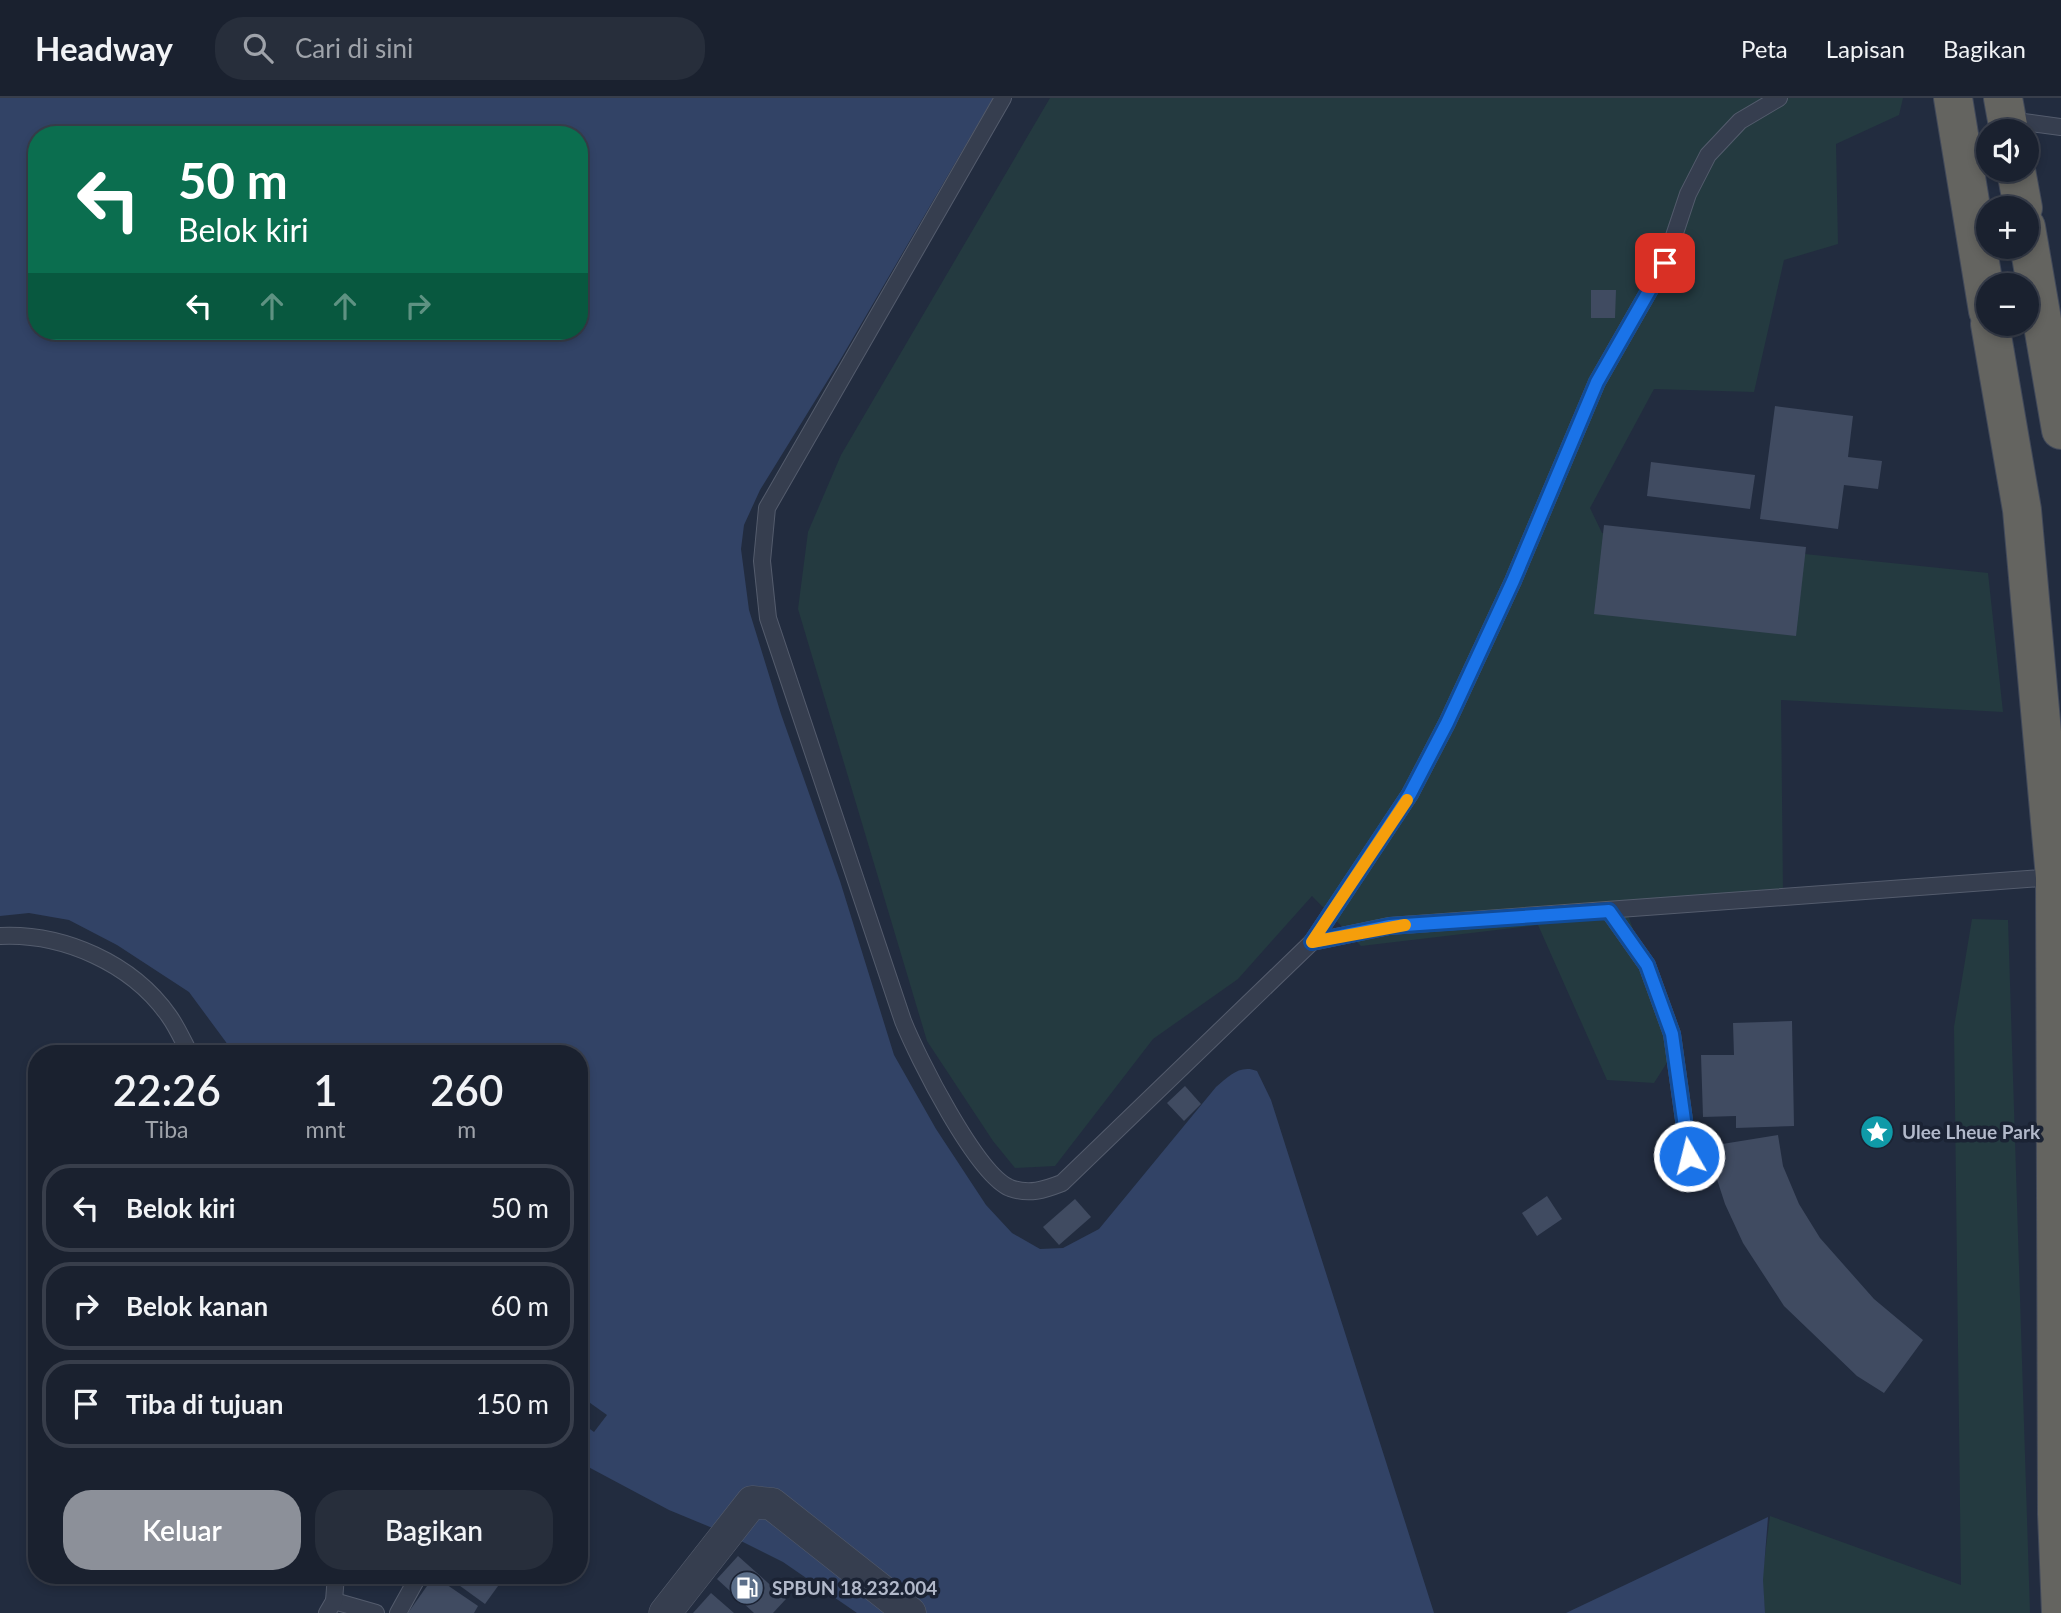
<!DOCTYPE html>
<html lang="id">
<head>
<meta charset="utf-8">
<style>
  :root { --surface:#1a212f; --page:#272e3b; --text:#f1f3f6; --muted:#9fa3aa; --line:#383e4b; --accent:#8c9099 }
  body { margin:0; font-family:Lato,sans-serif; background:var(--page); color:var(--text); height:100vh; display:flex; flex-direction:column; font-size:26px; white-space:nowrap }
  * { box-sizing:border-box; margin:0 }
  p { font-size:23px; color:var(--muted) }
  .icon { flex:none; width:38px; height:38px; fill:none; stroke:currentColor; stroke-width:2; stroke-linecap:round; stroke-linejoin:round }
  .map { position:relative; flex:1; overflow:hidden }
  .details { position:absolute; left:28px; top:947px; width:560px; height:539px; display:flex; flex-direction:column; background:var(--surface); border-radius:28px; box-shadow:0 4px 10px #0003,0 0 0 2px var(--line) }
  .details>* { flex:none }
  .top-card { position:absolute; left:28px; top:28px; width:560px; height:214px; border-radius:28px; box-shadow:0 4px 10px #0003,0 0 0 2px var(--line); background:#0b6e4f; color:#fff; overflow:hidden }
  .controls { position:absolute; left:1976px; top:21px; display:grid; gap:14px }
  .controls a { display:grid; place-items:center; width:63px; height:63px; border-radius:50%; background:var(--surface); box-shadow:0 4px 10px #0003,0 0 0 2px var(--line); font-size:35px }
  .pin { position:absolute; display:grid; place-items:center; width:60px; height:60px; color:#fff; margin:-30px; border-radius:14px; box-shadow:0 4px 10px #0006 }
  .me { position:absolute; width:77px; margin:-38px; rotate:352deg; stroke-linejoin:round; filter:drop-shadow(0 0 5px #0008) }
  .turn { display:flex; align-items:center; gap:24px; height:147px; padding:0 35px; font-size:32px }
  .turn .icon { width:91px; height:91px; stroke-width:2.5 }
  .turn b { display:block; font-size:49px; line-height:60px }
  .lanes { display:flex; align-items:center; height:66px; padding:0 35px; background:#0003; justify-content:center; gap:35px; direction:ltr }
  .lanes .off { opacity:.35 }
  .eta { display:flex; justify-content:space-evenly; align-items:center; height:119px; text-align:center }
  .eta b { font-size:42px; font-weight:600; line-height:49px }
  .button { display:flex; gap:14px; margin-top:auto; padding:14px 35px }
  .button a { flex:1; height:80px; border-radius:28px; background:var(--accent); color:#fff; font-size:28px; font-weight:600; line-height:80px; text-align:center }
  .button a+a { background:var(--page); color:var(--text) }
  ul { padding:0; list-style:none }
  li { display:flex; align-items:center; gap:21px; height:88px; margin:0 14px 10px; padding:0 21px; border:4px solid var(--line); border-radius:28px }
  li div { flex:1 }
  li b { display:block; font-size:26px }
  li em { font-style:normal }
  header { display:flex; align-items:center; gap:42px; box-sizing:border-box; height:98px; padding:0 35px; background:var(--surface); border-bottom:2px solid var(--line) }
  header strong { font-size:33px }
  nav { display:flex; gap:38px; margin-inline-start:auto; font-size:24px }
  .search { width:490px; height:63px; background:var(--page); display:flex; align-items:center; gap:18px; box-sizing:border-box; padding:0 24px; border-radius:28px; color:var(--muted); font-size:26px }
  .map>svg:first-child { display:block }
  .green { fill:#243a40 }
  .water { fill:#324366; fill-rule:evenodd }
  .pier { fill:#222c3f }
  .building { fill:#404b61 }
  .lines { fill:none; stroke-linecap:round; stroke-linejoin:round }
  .service-casing { stroke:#545c6d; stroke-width:18 }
  .minor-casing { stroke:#545c6d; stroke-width:33 }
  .trunk-casing { stroke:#41495a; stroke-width:40 }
  .service { stroke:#363e4f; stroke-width:16 }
  .minor { stroke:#363e4f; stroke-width:32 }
  .trunk { stroke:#646460; stroke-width:38 }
  .route-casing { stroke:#114b97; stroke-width:18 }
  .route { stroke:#1a73e8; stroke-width:12 }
  .slow { stroke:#f59e0b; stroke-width:12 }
  .labels { text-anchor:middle; stroke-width:7; stroke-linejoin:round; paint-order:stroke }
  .poi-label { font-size:19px; font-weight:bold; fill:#b2b9ca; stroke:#1b2334; text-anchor:start }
</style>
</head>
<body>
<header>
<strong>Headway</strong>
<div class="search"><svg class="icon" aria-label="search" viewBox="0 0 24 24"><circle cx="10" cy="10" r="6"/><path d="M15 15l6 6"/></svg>Cari di sini</div>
<nav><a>Peta</a><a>Lapisan</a><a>Bagikan</a></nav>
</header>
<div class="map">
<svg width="2061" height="1515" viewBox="0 0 2061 1515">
  <rect width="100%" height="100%" fill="#222c3f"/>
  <g class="green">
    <polygon points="1050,0 1903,0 1899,17 1836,46 1838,146 1784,162 1754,294 1654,291 1590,410 1602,435 1988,475 2003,614 1781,602 1783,795 1627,814 1675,952 1654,985 1607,982 1538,827 1361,848 1312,798 1238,881 1153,941 1055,1068 1015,1070 993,1043 927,943 798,511 808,434 841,357"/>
    <polygon points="1972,821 2008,822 2030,1515 1765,1515 1762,1481 1770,1418 1961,1487 1954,929"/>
  </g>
  <g class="water">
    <path d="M0,0H993L839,264L760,392L744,427L741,451L749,512L781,616L840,783L894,957L936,1031L986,1107L1012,1135L1040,1151L1063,1150L1099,1131L1216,989C1229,978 1240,966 1257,973L1271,1002L1434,1515H857L783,1464L727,1436L669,1412L579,1364V956L234,955L189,894L117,847L69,822L29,815L0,818ZM37,37H579V233H37Z"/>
    <polygon points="1768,1419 1763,1482 1765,1515 1566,1515"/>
  </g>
  <polygon class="pier" points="579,1297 607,1317 594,1334 579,1323"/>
  <g class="building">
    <polygon points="1591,192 1616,192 1615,220 1591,220"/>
    <polygon points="1775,308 1853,318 1848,359 1882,363 1878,391 1844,387 1838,431 1760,421"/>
    <polygon points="1651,364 1755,377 1750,411 1647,398"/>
    <polygon points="1604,427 1806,449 1796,538 1594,516"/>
    <polygon points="1792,923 1794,1028 1736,1030 1736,1018 1703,1019 1701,957 1734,957 1733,925"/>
    <polygon points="1185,988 1201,1006 1184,1023 1167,1005"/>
    <polygon points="1778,1037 1783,1068 1799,1106 1820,1140 1874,1201 1923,1242 1884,1295 1857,1278 1784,1208 1743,1145 1725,1106 1713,1069 1710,1048"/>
    <polygon points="1547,1098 1562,1121 1537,1138 1522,1115"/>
    <polygon points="1075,1101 1091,1119 1059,1147 1043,1129"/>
    <polygon points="738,1458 786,1501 773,1515 754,1515 717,1481"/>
    <polygon points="445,1477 506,1477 485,1506"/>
    <polygon points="434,1478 478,1508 474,1515 408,1515"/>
    <polygon points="711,1495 734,1515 693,1515"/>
  </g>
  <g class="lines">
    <g class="service-casing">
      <g id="service">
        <path d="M1003,0L767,410L762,463L768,520L903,923C917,958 976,1076 1010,1090C1029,1097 1044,1092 1062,1085L1312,844L1389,828L2055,779"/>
        <polyline points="2008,22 2061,29"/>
        <polyline points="1609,813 1647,867 1672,936 1689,1058"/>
        <path d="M0,838C63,835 132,865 169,918C177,929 183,943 190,956"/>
        <polyline points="1312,844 1410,696 1447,625 1513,483 1597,284 1665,165 1688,96 1708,57 1740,23 1779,0"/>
        <polyline points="334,1503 376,1515"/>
        <polyline points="327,1515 334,1503 336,1477"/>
        <polyline points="398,1515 419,1477"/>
      </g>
    </g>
    <g class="minor-casing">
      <polyline id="minor" points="665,1515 752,1404 772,1406 910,1515"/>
    </g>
    <g class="trunk-casing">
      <g id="trunk">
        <polyline points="1953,0 1988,213"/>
        <polyline points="2003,0 2009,33"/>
        <polyline points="2016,72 2023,110"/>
        <polyline points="2026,129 2061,332"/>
        <polyline points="1990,226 2022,412 2055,779 2057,1416 2061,1515"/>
      </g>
    </g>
    <use href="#service" class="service"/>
    <use href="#minor" class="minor"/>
    <use href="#trunk" class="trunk"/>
  </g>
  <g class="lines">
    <g class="route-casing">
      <polyline id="route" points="1665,165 1597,284 1513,483 1447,625 1410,696 1312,844 1390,828 1609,813 1647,867 1672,936 1689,1058"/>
    </g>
    <use href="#route" class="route"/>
    <polyline class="slow" points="1405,827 1312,844 1407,702"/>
  </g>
  <defs>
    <g id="sight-disc" transform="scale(1.75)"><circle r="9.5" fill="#0f9aa8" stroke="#1b2334"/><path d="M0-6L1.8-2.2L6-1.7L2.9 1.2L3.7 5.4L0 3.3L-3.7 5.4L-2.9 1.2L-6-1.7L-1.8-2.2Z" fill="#fff"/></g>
    <g id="fuel-disc" transform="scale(1.75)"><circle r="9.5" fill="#5c6f8a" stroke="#1b2334"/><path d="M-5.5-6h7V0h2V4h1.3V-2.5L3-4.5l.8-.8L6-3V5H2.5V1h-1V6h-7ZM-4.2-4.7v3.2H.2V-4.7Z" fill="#fff"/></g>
  </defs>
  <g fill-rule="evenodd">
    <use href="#sight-disc" x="1877" y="1034"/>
    <use href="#fuel-disc" x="747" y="1490"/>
  </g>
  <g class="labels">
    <g class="poi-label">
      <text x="1902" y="1041">Ulee Lheue Park</text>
      <text x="772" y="1497">SPBUN 18.232.004</text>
    </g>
  </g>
</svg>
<div class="controls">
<a><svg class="icon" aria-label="sound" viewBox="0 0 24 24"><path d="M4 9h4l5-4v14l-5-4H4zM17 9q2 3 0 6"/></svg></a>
<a>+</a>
<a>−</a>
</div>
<div class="pin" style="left:1665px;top:165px;background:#d93025"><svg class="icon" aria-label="arrive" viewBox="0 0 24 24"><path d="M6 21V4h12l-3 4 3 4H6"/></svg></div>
<svg class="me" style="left:1689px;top:1058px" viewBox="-20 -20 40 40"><circle r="17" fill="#1a73e8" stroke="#fff" stroke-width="3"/><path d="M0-11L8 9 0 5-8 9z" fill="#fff"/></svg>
<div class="top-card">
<div class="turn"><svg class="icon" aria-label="left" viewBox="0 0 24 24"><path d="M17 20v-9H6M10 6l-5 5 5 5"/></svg><div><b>50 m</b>Belok kiri</div></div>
<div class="lanes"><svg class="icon" aria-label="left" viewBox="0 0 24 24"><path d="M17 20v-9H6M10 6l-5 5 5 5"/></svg><svg class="icon off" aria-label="ahead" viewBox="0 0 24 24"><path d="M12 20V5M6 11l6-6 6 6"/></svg><svg class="icon off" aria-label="ahead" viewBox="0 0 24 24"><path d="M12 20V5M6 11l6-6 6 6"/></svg><svg class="icon off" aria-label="right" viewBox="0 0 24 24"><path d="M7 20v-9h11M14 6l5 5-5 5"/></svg></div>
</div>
<section class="details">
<div class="eta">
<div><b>22:26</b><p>Tiba</p></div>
<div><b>1</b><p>mnt</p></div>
<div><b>260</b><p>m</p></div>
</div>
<ul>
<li><svg class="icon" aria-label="left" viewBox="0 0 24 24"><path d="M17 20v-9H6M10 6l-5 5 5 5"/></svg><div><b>Belok kiri</b></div><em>50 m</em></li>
<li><svg class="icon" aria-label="right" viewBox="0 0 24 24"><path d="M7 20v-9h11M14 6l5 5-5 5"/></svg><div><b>Belok kanan</b></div><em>60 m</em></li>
<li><svg class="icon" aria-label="arrive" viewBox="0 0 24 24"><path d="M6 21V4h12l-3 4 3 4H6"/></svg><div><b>Tiba di tujuan</b></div><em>150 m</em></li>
</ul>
<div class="button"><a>Keluar</a><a>Bagikan</a></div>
</section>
</div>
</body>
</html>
